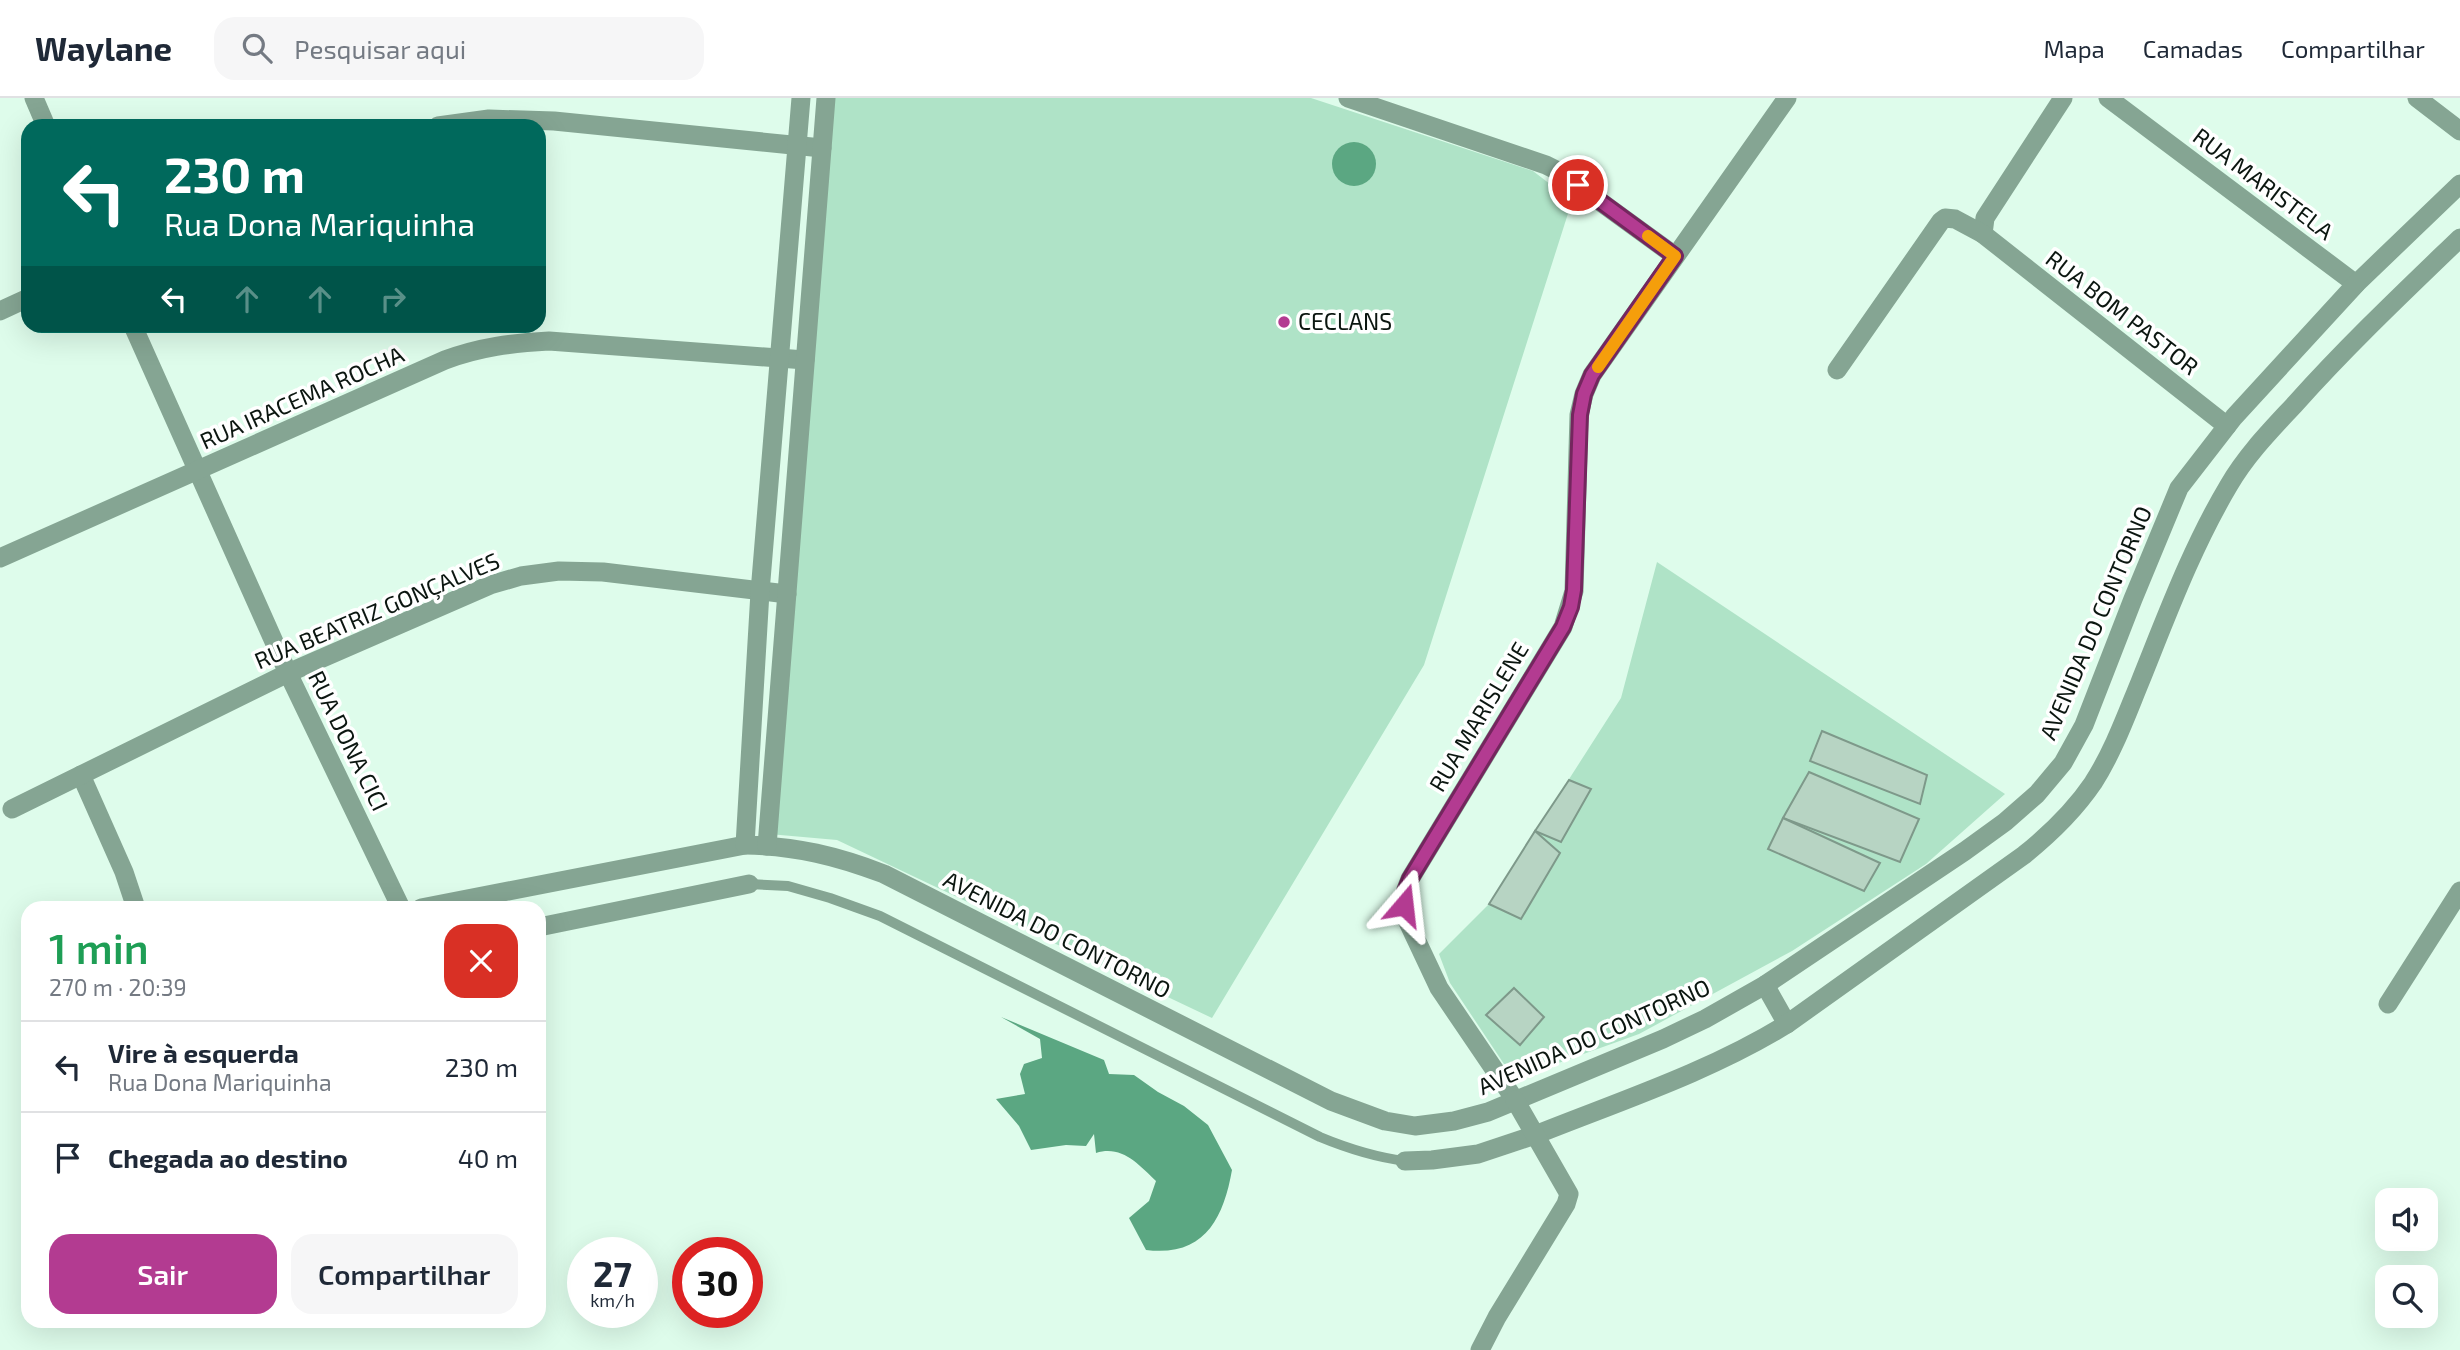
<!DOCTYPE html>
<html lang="pt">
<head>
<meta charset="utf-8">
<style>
  :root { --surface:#fff; --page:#f6f6f7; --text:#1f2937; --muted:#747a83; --line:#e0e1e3; --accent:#b33b91 }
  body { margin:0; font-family:"Exo 2",sans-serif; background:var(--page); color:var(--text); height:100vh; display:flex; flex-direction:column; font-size:26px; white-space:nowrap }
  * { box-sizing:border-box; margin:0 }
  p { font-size:23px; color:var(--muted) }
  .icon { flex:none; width:38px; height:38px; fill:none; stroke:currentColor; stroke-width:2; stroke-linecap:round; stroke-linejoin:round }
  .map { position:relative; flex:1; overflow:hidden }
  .sheet { position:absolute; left:21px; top:803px; width:525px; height:427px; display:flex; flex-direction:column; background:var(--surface); border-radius:21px; box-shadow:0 7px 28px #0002 }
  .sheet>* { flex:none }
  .hud { position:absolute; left:21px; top:21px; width:525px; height:214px; border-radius:21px; box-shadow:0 7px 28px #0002; background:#00695c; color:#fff; overflow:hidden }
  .tools { position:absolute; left:2375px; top:1090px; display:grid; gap:14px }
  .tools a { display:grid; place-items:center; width:63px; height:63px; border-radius:14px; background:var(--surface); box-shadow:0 7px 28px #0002; font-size:35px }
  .speed { position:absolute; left:567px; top:1139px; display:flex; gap:14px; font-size:35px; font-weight:700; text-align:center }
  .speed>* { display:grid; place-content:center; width:91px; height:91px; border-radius:50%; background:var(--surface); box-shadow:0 7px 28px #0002; line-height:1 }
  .speed small { font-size:18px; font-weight:400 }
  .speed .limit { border:10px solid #d22; background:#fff; color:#111 }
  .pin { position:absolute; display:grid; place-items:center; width:60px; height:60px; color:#fff; margin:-30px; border:4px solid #fff; border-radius:50%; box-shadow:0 2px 7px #0007 }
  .me { position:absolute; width:77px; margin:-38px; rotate:17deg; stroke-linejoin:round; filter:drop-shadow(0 0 5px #0008) }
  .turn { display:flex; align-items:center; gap:24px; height:147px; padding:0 28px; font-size:32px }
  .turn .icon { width:91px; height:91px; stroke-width:2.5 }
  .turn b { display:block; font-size:49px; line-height:60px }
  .lanes { display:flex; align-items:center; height:66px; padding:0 28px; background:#0003; justify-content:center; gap:35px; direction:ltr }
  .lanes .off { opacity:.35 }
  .round { display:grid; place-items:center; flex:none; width:74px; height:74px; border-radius:21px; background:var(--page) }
  .summary { display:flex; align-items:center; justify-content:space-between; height:119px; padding:0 28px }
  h1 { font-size:42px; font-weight:600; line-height:52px; color:#1e9e55 }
  .button { display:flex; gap:14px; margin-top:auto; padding:14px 28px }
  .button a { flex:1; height:80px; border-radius:21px; background:var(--accent); color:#fff; font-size:28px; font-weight:600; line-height:80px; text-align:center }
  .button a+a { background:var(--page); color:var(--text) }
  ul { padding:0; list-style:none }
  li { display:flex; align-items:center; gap:21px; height:91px; padding:0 28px; border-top:2px solid var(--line) }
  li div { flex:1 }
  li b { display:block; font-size:26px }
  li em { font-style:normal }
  header { display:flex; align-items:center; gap:42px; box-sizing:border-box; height:98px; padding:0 35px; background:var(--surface); border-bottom:2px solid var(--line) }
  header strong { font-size:33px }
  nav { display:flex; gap:38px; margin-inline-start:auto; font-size:24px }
  .search { width:490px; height:63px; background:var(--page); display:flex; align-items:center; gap:18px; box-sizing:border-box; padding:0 24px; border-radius:21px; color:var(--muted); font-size:26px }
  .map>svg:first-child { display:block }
  .green { fill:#afe3c7 }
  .water { fill:#5ba782 }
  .building { fill:#b7d4c3; stroke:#7e998a; stroke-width:2 }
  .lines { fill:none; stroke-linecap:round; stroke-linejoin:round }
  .service { stroke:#85a593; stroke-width:10 }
  .minor { stroke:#85a593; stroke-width:19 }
  .tertiary { stroke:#85a593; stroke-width:19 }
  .route-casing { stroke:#74265e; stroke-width:18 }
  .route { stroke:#b33b91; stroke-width:12 }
  .slow { stroke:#f59e0b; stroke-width:12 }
  .poi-dot { fill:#b33b91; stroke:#fff; stroke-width:2.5 }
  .labels { text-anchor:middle; stroke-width:7; stroke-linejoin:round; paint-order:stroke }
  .street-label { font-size:23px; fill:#0b1610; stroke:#fff }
  .poi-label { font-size:23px; fill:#0b1610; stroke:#fff; text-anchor:start }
</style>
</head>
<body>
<header>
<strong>Waylane</strong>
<div class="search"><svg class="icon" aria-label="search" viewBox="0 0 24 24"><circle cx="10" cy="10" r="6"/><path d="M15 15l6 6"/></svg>Pesquisar aqui</div>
<nav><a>Mapa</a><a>Camadas</a><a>Compartilhar</a></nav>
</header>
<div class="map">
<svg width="2460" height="1252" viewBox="0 0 2460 1252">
  <rect width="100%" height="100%" fill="#defceb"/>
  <g class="green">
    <polygon points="831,0 1311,0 1533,73 1572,103 1424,567 1212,920 837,742 769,736"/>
    <polygon points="1657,464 2005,696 1926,766 1792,853 1639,936 1528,976 1504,966 1450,885 1439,856 1489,806 1621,600"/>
  </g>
  <g class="water">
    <circle cx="1354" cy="66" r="22"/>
    <path d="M1001,919L1104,962L1109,976L1134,977L1158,994L1184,1008L1208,1027L1232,1072C1223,1123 1203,1159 1146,1152L1129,1120L1149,1103L1156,1083C1138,1066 1122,1047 1096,1055L1094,1036L1086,1048L1066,1047L1031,1052L1019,1028L996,1001L1025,996L1020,976L1024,966L1042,960L1040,941Z"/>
  </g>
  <g class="building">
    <polygon points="1822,633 1927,677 1920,706 1810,663"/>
    <polygon points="1809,674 1919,721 1900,764 1783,720"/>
    <polygon points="1569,682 1591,691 1561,744 1535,733"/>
    <polygon points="1783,720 1880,765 1864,793 1768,751"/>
    <polygon points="1535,733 1560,755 1521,821 1489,806"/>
    <polygon points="1514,890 1544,919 1520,947 1486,917"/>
  </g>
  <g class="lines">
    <path class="service" d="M749,786L788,788L830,800L880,818L1320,1039C1349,1051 1374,1059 1405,1063"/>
    <g class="minor">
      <polyline points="34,0 46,28"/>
      <polyline points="1348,0 1546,67 1558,73 1675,158"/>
      <polyline points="2063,0 1985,120 1983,136 2227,328"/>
      <polyline points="2108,0 2356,186"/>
      <polyline points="2417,0 2460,33"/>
      <polyline points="438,28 489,21 554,23 822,50"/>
      <polyline points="0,213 28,200"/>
      <polyline points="133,228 288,575 401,810"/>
      <polyline points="1837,272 1941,123 1945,120 1955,121 1983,136"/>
      <path d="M0,460L445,262C480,249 512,245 549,243L805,262"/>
      <polyline points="81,677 124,774 136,810"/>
      <polyline points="12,711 288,575 490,487 521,478 559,473 603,474 787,496"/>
      <polyline points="421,810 745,747"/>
      <polyline points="539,829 749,786"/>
      <polyline points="1765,887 1787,926"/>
      <polyline points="2388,906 2460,793"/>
      <polyline points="1515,1002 1439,890 1406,820 1405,794 1410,781 1563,529 1574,493 1579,317 1584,296 1592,277 1787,0"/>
      <polyline points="1405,1063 1432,1062 1478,1056 1535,1037"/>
    </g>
    <g class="tertiary">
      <path d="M801,0L760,494L745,747C796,748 837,758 884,776L1331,1003L1385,1023L1415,1028L1454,1023L1488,1014L1663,941L1705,921L1765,887L1965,753L2005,724L2037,696L2063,665L2084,627L2133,501L2179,390L2234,319L2356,186L2460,86"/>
      <polyline points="767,748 826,0"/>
      <path d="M1535,1037C1620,1003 1709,974 1787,926L2024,757C2050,736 2074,713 2093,685C2113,654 2126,618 2140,584C2167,517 2192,449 2229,387C2247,356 2272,331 2296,305C2348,247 2404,194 2460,140"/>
      <polyline points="1480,1252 1497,1219 1566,1106 1569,1096 1515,1002"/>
    </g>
  </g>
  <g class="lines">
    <g class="route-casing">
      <polyline id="route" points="1404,807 1405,794 1410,781 1563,529 1571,509 1574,492 1580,317 1584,296 1592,277 1675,158 1578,87"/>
    </g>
    <use href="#route" class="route"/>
    <polyline class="slow" points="1598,269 1675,158 1648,138"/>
  </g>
  <circle class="poi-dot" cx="1284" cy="224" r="7"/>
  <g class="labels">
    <g class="street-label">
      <text transform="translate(2263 86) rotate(37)" y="8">RUA MARISTELA</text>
      <text transform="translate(2122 215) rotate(38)" y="8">RUA BOM PASTOR</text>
      <text transform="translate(302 300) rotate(-24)" y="8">RUA IRACEMA ROCHA</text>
      <text transform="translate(377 513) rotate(-23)" y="8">RUA BEATRIZ GONÇALVES</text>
      <text transform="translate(2096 525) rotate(-67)" y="8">AVENIDA DO CONTORNO</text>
      <text transform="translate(1479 619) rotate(-59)" y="8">RUA MARISLENE</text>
      <text transform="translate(348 643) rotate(64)" y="8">RUA DONA CICI</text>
      <text transform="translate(1057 837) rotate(27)" y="8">AVENIDA DO CONTORNO</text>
      <text transform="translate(1594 939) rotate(-24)" y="8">AVENIDA DO CONTORNO</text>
    </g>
    <g class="poi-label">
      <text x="1298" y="232">CECLANS</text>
    </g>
  </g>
</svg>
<div class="tools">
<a><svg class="icon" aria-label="sound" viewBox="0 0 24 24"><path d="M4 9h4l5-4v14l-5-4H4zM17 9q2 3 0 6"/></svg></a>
<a><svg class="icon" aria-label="search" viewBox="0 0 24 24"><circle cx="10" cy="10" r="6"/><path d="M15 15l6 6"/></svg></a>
</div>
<div class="speed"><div>27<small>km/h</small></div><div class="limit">30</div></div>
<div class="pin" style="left:1578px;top:87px;background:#d93025"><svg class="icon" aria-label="arrive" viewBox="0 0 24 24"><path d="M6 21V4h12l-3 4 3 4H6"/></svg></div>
<svg class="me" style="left:1404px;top:807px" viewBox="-20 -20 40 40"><path d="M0-17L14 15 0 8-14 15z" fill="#b33b91" stroke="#fff" stroke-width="4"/></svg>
<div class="hud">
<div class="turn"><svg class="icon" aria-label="left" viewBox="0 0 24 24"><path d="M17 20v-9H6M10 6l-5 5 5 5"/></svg><div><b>230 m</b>Rua Dona Mariquinha</div></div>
<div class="lanes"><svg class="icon" aria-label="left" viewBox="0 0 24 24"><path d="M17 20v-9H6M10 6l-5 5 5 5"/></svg><svg class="icon off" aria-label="ahead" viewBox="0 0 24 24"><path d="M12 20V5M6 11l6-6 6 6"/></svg><svg class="icon off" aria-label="ahead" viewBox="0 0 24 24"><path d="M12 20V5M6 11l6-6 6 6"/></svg><svg class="icon off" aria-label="right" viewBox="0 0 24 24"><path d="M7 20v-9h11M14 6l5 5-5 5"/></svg></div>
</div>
<section class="sheet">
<div class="summary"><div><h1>1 min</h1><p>270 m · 20:39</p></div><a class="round" style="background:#d93025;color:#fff"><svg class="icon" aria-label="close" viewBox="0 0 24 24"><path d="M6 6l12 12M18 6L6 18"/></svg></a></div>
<ul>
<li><svg class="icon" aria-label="left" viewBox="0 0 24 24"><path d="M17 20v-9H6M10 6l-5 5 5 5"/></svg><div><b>Vire à esquerda</b><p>Rua Dona Mariquinha</p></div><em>230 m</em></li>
<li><svg class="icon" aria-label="arrive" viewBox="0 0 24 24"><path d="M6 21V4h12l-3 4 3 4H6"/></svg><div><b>Chegada ao destino</b></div><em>40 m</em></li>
</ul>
<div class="button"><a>Sair</a><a>Compartilhar</a></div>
</section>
</div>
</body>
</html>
